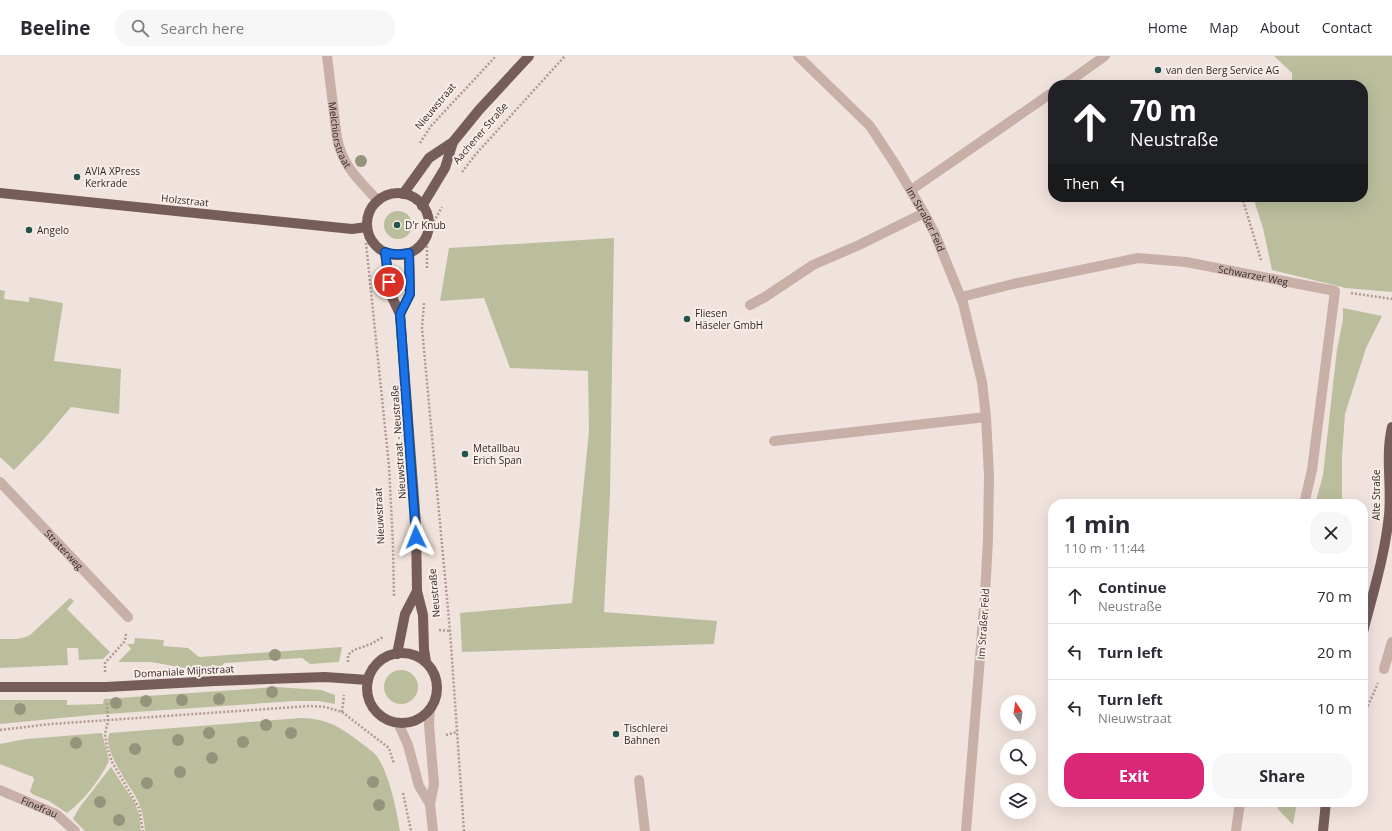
<!DOCTYPE html>
<html lang="en">
<head>
<meta charset="utf-8">
<style>
  :root { --surface:#fff; --page:#f7f7f7; --text:#2b2b33; --muted:#7c7c81; --line:#e1e1e2; --accent:#db2777 }
  body { margin:0; font-family:"Open Sans",sans-serif; background:var(--page); color:var(--text); height:100vh; display:flex; flex-direction:column; font-size:15px; white-space:nowrap }
  * { box-sizing:border-box; margin:0 }
  p { font-size:13px; color:var(--muted) }
  .icon { flex:none; width:22px; height:22px; fill:none; stroke:currentColor; stroke-width:2; stroke-linecap:round; stroke-linejoin:round }
  .map { position:relative; flex:1; overflow:hidden }
  .sheet { position:absolute; left:1048px; top:443px; width:320px; height:308px; display:flex; flex-direction:column; background:var(--surface); border-radius:16px; box-shadow:0 4px 16px #0002 }
  .sheet>* { flex:none }
  .guide { position:absolute; left:1048px; top:24px; width:320px; height:122px; border-radius:16px; box-shadow:0 4px 16px #0002; background:#202124; color:#fff; overflow:hidden }
  .needle { width:26px; rotate:347deg }
  .tools { position:absolute; left:1000px; top:639px; display:grid; gap:8px }
  .tools a { display:grid; place-items:center; width:36px; height:36px; border-radius:50%; background:var(--surface); box-shadow:0 4px 16px #0002; font-size:20px }
  .pin { position:absolute; display:grid; place-items:center; width:34px; height:34px; color:#fff; margin:-17px; border:2px solid #fff; border-radius:50%; box-shadow:0 1px 4px #0007 }
  .me { position:absolute; width:44px; margin:-22px; rotate:358deg; stroke-linejoin:round; filter:drop-shadow(0 0 3px #0008) }
  .turn { display:flex; align-items:center; gap:14px; height:84px; padding:0 16px; font-size:18px }
  .turn .icon { width:52px; height:52px; stroke-width:2.5 }
  .turn b { display:block; font-size:28px; line-height:34px }
  .then { display:flex; align-items:center; height:38px; padding:0 16px; background:#0003; gap:8px; font-size:15px }
  .round { display:grid; place-items:center; flex:none; width:42px; height:42px; border-radius:16px; background:var(--page) }
  .head { display:flex; align-items:center; justify-content:space-between; height:68px; padding:0 16px }
  h1 { font-size:24px; font-weight:700; line-height:30px }
  .primary-button { display:flex; gap:8px; margin-top:auto; padding:8px 16px }
  .primary-button a { flex:1; height:46px; border-radius:16px; background:var(--accent); color:#fff; font-size:16px; font-weight:700; line-height:46px; text-align:center }
  .primary-button a+a { background:var(--page); color:var(--text) }
  ul { padding:0; list-style:none }
  li { display:flex; align-items:center; gap:12px; height:56px; padding:0 16px; border-top:1px solid var(--line) }
  li div { flex:1 }
  li b { display:block; font-size:15px }
  li em { font-style:normal }
  header { display:flex; align-items:center; gap:24px; box-sizing:border-box; height:56px; padding:0 20px; background:var(--surface); border-bottom:1px solid var(--line) }
  header strong { font-size:19px }
  nav { display:flex; gap:22px; margin-inline-start:auto; font-size:14px }
  .search { width:280px; height:36px; background:var(--page); display:flex; align-items:center; gap:10px; box-sizing:border-box; padding:0 14px; border-radius:16px; color:var(--muted); font-size:15px }
  .map>svg:first-child { display:block }
  .green { fill:#bbbe9d }
  .lines { fill:none; stroke-linecap:round; stroke-linejoin:round }
  .path { stroke:#b39993; stroke-width:2.5; stroke-dasharray:2 2; stroke-linecap:butt }
  .minor { stroke:#c8b0a9; stroke-width:10 }
  .major { stroke:#765d5a; stroke-width:10 }
  .tree { fill:#96937c }
  .route-casing { stroke:#114b97; stroke-width:10 }
  .route { stroke:#1a73e8; stroke-width:7 }
  .poi-dot { fill:#20544b; stroke:#f8ede8; stroke-width:1.5 }
  .labels { text-anchor:middle; stroke-width:4; stroke-linejoin:round; paint-order:stroke }
  .poi-label { font-size:10px; fill:#352928; stroke:#f8ede8; text-anchor:start }
  .street-label { font-size:10px; fill:#352928; stroke:#f8ede8 }
</style>
</head>
<body>
<header>
<strong>Beeline</strong>
<div class="search"><svg class="icon" aria-label="search" viewBox="0 0 24 24"><circle cx="10" cy="10" r="6"/><path d="M15 15l6 6"/></svg>Search here</div>
<nav><a>Home</a><a>Map</a><a>About</a><a>Contact</a></nav>
</header>
<div class="map">
<svg width="1392" height="775" viewBox="0 0 1392 775">
  <rect width="100%" height="100%" fill="#f0e2dc"/>
  <g class="green">
    <polygon points="1274,0 1392,0 1392,236 1346,232 1272,214 1263,172 1253,141 1363,141 1363,29 1289,29 1292,26 1292,17"/>
    <circle cx="398" cy="169" r="14"/>
    <polygon points="614,182 610,439 604,556 717,565 714,588 462,596 460,557 572,547 589,375 588,315 510,312 484,242 440,245 449,192"/>
    <polygon points="0,234 5,235 4,243 29,246 29,241 63,247 54,305 121,313 119,358 71,351 44,383 14,414 0,401"/>
    <polygon points="1343,252 1382,260 1366,292 1345,358 1342,400 1342,448 1315,448 1323,419 1337,293 1343,264"/>
    <path d="M70,542L74,545L67,553L110,596L103,603L79,604L78,592H67L68,609L0,612V583C11,583 20,584 30,579Z"/>
    <polygon points="135,582 164,584 163,590 188,592 199,601 342,591 339,606 310,608 302,602 224,607 218,614 190,613 151,606 118,606 131,593 127,588 134,588"/>
    <circle cx="401" cy="631" r="17"/>
    <polygon points="276,631 321,634 335,639 335,648 318,645 294,645 92,659 0,668 0,644 67,644 67,649 103,648 104,643"/>
    <path d="M300,662C320,662 333,667 349,678C357,684 366,690 374,697C388,711 397,755 400,775H145C144,764 142,754 138,745C131,731 100,691 110,677Z"/>
    <path d="M102,677L109,704L108,707C99,725 83,745 67,757L49,745L32,738L30,735L34,724L33,721L0,708V688L26,683Z"/>
    <polygon points="111,711 135,747 140,762 141,775 85,775 73,763 79,752"/>
    <polygon points="1277,746 1297,746 1293,769 1278,753"/>
  </g>
  <g class="lines">
    <g class="path">
      <polyline points="420,87 431,70 496,0"/>
      <polyline points="462,116 476,98 565,0"/>
      <polyline points="1242,141 1261,204"/>
      <polyline points="366,187 389,410 393,489 394,541"/>
      <polyline points="427,212 427,178 442,151"/>
      <polyline points="1351,237 1392,243"/>
      <polyline points="424,247 422,272 450,575 464,775"/>
      <polyline points="439,574 450,575"/>
      <polyline points="348,606 348,599 354,594 371,588 383,581"/>
      <polyline points="105,616 105,607 125,585 126,577"/>
      <polyline points="107,647 108,665 105,678 107,691 112,706 139,752 143,775"/>
      <polyline points="342,656 344,639"/>
      <polyline points="1363,661 1378,627"/>
      <polyline points="0,674 51,668 310,650 325,651 342,656 389,692 394,708"/>
      <polyline points="446,679 457,676"/>
      <polyline points="403,737 411,775"/>
    </g>
    <g class="minor">
      <path id="s1" d="M327,0L337,82C343,111 359,124 378,145"/>
      <path id="s2" d="M798,0L870,70L895,108L924,157L935,178L963,247L982,326L986,361L989,419L988,483L985,539L966,775"/>
      <polyline points="1064,29 1105,0"/>
      <polyline points="911,134 1053,36"/>
      <path id="s3" d="M961,241L1013,228L1138,202L1186,206L1335,235L1312,414L1304,448"/>
      <polyline points="750,249 765,241 813,209 859,189 924,157"/>
      <polyline points="774,385 986,361"/>
      <path id="s4" d="M0,426L128,561"/>
      <polyline points="1384,613 1392,586"/>
      <polyline points="430,653 429,669 434,728 430,748 433,775"/>
      <polyline points="398,667 408,689 419,730 430,748"/>
      <polyline points="639,724 645,775"/>
      <path id="s5" d="M0,734L56,758L75,775"/>
      <polyline points="1236,775 1240,746"/>
    </g>
    <g class="major">
      <polyline points="0,137 352,173 367,171"/>
      <circle cx="398" cy="168" r="31"/>
      <polyline points="403,138 429,102 453,86 479,54 529,0"/>
      <polyline points="422,150 445,112 453,86"/>
      <polyline points="385,196 391,239 400,258 416,468 417,535 423,559 424,593 426,606"/>
      <polyline points="400,258 410,238 409,197"/>
      <path d="M1363,576C1373,537 1385,499 1389,459C1392,430 1385,401 1392,371"/>
      <circle cx="402" cy="632" r="35"/>
      <polyline points="397,598 405,558 417,535"/>
      <polyline points="0,631 106,631 215,625 325,621 368,624"/>
      <polyline points="1323,775 1326,746"/>
    </g>
  </g>
  <g class="tree">
    <circle cx="361" cy="105" r="6"/>
    <circle cx="275" cy="599" r="6"/>
    <circle cx="272" cy="636" r="6"/>
    <circle cx="219" cy="643" r="6"/>
    <circle cx="182" cy="644" r="6"/>
    <circle cx="146" cy="645" r="6"/>
    <circle cx="116" cy="647" r="6"/>
    <circle cx="20" cy="653" r="6"/>
    <circle cx="266" cy="669" r="6"/>
    <circle cx="209" cy="677" r="6"/>
    <circle cx="291" cy="677" r="6"/>
    <circle cx="178" cy="684" r="6"/>
    <circle cx="243" cy="686" r="6"/>
    <circle cx="76" cy="687" r="6"/>
    <circle cx="135" cy="693" r="6"/>
    <circle cx="212" cy="702" r="6"/>
    <circle cx="180" cy="716" r="6"/>
    <circle cx="373" cy="726" r="6"/>
    <circle cx="147" cy="727" r="6"/>
    <circle cx="100" cy="746" r="6"/>
    <circle cx="379" cy="749" r="6"/>
    <circle cx="119" cy="764" r="6"/>
  </g>
  <g class="lines">
    <g class="route-casing">
      <path id="route" d="M389,226L385,196C393,199 400,199 409,197L410,238L400,258L416,481"/>
    </g>
    <use href="#route" class="route"/>
  </g>
  <g class="poi-dot">
    <circle cx="1158" cy="14" r="4"/>
    <circle cx="77" cy="121" r="4"/>
    <circle cx="397" cy="169" r="4"/>
    <circle cx="29" cy="174" r="4"/>
    <circle cx="687" cy="263" r="4"/>
    <circle cx="465" cy="398" r="4"/>
    <circle cx="616" cy="678" r="4"/>
  </g>
  <g class="labels">
    <g class="poi-label">
      <text x="1166" y="18">van den Berg Service AG</text>
      <text x="85" y="119">AVIA XPress<tspan x="85" dy="12">Kerkrade</tspan></text>
      <text x="405" y="173">D'r Knub</text>
      <text x="37" y="178">Angelo</text>
      <text x="695" y="261">Fliesen<tspan x="695" dy="12">Häseler GmbH</tspan></text>
      <text x="473" y="396">Metallbau<tspan x="473" dy="12">Erich Span</tspan></text>
      <text x="624" y="676">Tischlerei<tspan x="624" dy="12">Bahnen</tspan></text>
    </g>
    <g class="street-label">
      <text transform="translate(435 50) rotate(-50)" y="4">Nieuwstraat</text>
      <text transform="translate(480 77) rotate(-49)" y="4">Aachener Straße</text>
      <text dy="4" stroke="none"><textPath href="#s1" startOffset="80">Melchiorstraat</textPath></text>
      <text transform="translate(185 144) rotate(6)" y="4">Holzstraat</text>
      <text dy="4" stroke="none"><textPath href="#s2" startOffset="209">Im Straßer Feld</textPath></text>
      <text dy="4" stroke="none"><textPath href="#s3" startOffset="298">Schwarzer Weg</textPath></text>
      <text transform="translate(398 386) rotate(-94)" y="4">Nieuwstraat - Neustraße</text>
      <text transform="translate(1376 439) rotate(-90)" y="4">Alte Straße</text>
      <text transform="translate(379 460) rotate(-93)" y="4">Nieuwstraat</text>
      <text dy="4" stroke="none"><textPath href="#s4" startOffset="93">Straterweg</textPath></text>
      <text transform="translate(434 537) rotate(-95)" y="4">Neustraße</text>
      <text transform="translate(983 568) rotate(-86)" y="4">Im Straßer Feld</text>
      <text transform="translate(184 615) rotate(-3)" y="4">Domaniale Mijnstraat</text>
      <text dy="4" stroke="none"><textPath href="#s5" startOffset="43">Finefrau</textPath></text>
    </g>
  </g>
</svg>
<div class="tools">
<a><svg class="needle" viewBox="-14 -14 28 28"><path d="M0-13l5 13h-10z" fill="#e53935"/><path d="M0 13l5-13h-10z" fill="#7c7c81"/></svg></a>
<a><svg class="icon" aria-label="search" viewBox="0 0 24 24"><circle cx="10" cy="10" r="6"/><path d="M15 15l6 6"/></svg></a>
<a><svg class="icon" aria-label="layers" viewBox="0 0 24 24"><path d="M12 4l9 5-9 5-9-5zM3 14l9 5 9-5"/></svg></a>
</div>
<div class="pin" style="left:389px;top:226px;background:#d93025"><svg class="icon" aria-label="arrive" viewBox="0 0 24 24"><path d="M6 21V4h12l-3 4 3 4H6"/></svg></div>
<svg class="me" style="left:416px;top:481px" viewBox="-20 -20 40 40"><path d="M0-17L14 15 0 8-14 15z" fill="#1a73e8" stroke="#fff" stroke-width="4"/></svg>
<div class="guide">
<div class="turn"><svg class="icon" aria-label="ahead" viewBox="0 0 24 24"><path d="M12 20V5M6 11l6-6 6 6"/></svg><div><b>70 m</b>Neustraße</div></div>
<div class="then">Then<svg class="icon" aria-label="left" viewBox="0 0 24 24"><path d="M17 20v-9H6M10 6l-5 5 5 5"/></svg></div>
</div>
<section class="sheet">
<div class="head"><div><h1>1 min</h1><p>110 m · 11:44</p></div><a class="round"><svg class="icon" aria-label="close" viewBox="0 0 24 24"><path d="M6 6l12 12M18 6L6 18"/></svg></a></div>
<ul>
<li><svg class="icon" aria-label="ahead" viewBox="0 0 24 24"><path d="M12 20V5M6 11l6-6 6 6"/></svg><div><b>Continue</b><p>Neustraße</p></div><em>70 m</em></li>
<li><svg class="icon" aria-label="left" viewBox="0 0 24 24"><path d="M17 20v-9H6M10 6l-5 5 5 5"/></svg><div><b>Turn left</b></div><em>20 m</em></li>
<li><svg class="icon" aria-label="left" viewBox="0 0 24 24"><path d="M17 20v-9H6M10 6l-5 5 5 5"/></svg><div><b>Turn left</b><p>Nieuwstraat</p></div><em>10 m</em></li>
</ul>
<div class="primary-button"><a>Exit</a><a>Share</a></div>
</section>
</div>
</body>
</html>
